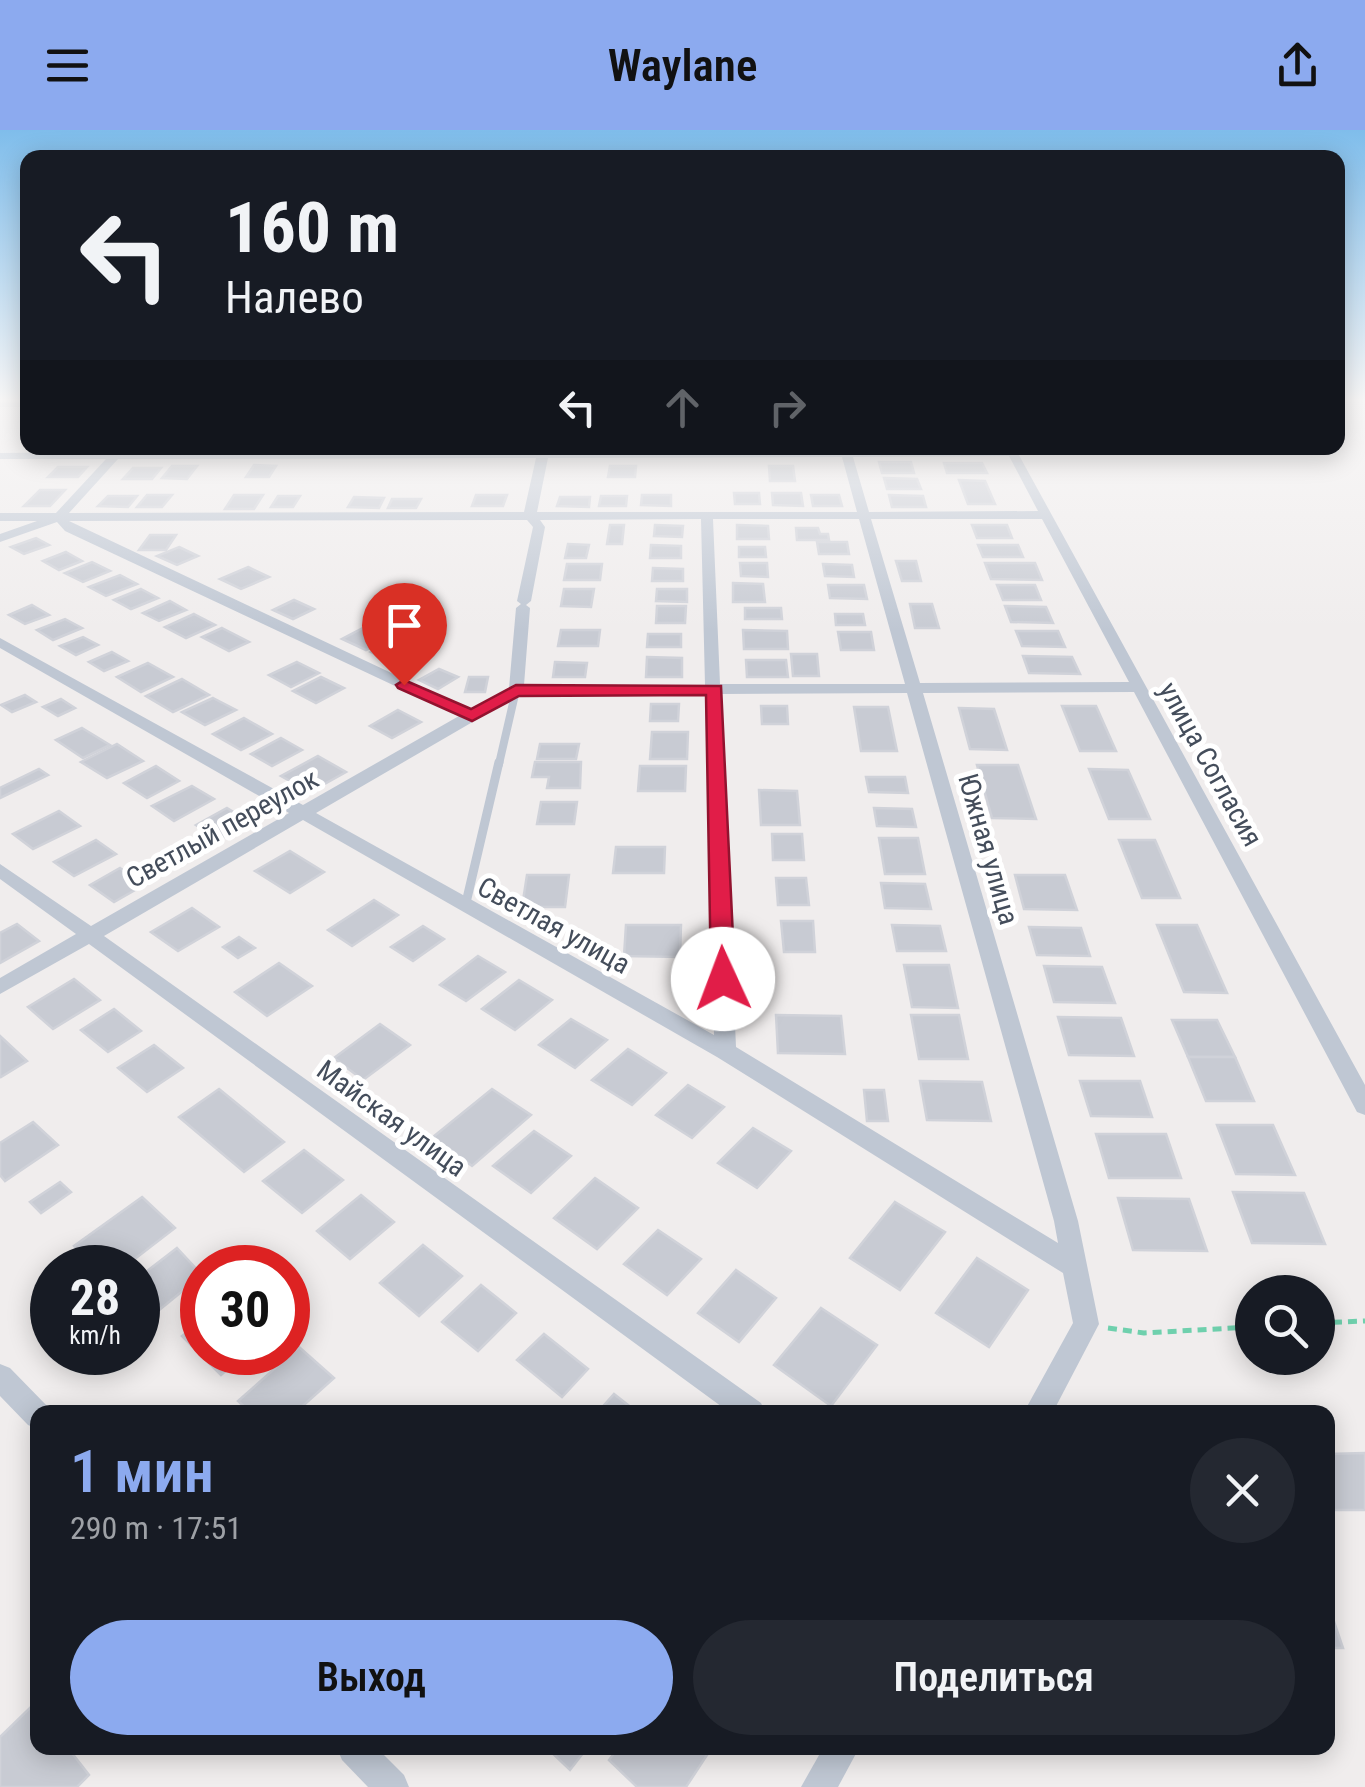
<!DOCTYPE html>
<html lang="ru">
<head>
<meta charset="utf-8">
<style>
  :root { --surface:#171b24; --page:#242831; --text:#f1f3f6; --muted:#9ea1a6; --accent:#8caaef }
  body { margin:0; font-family:"Roboto Condensed",sans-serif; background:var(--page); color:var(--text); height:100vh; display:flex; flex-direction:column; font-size:38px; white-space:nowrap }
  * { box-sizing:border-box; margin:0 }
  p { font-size:32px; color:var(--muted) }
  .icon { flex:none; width:55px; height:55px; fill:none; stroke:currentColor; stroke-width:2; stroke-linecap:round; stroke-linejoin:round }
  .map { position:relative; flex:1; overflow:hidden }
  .details { position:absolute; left:30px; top:1275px; width:1305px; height:350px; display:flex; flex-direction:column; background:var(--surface); border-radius:20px; box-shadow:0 5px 25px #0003 }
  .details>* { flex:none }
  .banner { position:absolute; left:20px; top:20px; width:1325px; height:305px; border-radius:20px; box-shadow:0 5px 25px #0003; background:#171b24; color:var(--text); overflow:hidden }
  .fabs { position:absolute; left:1235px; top:1145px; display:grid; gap:20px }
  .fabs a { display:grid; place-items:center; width:100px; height:100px; border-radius:50%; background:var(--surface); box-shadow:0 5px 25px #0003; font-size:50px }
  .speed { position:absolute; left:30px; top:1115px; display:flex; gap:20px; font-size:50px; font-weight:700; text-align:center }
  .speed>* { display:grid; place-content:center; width:130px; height:130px; border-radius:50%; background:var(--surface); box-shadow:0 5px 25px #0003; line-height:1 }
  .speed small { font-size:25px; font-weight:400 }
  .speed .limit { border:15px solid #d22; background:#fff; color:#111 }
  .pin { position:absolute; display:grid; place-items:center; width:85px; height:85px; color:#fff; margin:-102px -42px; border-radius:50% 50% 50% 0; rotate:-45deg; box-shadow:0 0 10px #0007 }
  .pin .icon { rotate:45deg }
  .me { position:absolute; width:110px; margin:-55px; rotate:358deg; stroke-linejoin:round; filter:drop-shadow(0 0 8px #0008) }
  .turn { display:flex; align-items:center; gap:35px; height:210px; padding:0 40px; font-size:45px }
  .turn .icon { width:130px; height:130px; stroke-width:2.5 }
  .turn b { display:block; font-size:70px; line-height:85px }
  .lanes { display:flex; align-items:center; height:95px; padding:0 40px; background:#0003; justify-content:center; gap:50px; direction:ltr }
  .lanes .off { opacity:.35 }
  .round { display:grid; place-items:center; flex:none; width:105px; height:105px; border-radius:52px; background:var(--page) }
  .headline { display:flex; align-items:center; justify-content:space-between; height:170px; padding:0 40px }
  h1 { font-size:60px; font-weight:600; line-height:75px; color:var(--accent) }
  .button { display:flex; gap:20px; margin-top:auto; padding:20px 40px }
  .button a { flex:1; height:115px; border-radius:60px; background:var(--accent); color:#111; font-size:40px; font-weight:600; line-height:115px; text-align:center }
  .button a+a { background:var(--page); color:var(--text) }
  header { display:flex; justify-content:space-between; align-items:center; height:130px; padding:0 40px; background:var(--accent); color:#111; font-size:45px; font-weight:600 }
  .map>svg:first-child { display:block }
  .building { fill:#c8cbd3; stroke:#d0d2d9; stroke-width:2.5 }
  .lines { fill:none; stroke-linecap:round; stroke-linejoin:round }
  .path { stroke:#6fd0ad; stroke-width:5; stroke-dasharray:9 6; stroke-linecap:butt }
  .lane-far1 { stroke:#bfc7d3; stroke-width:8 }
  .lane { stroke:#bfc7d3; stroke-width:9 }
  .street { fill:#bfc7d3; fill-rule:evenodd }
  .route { fill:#e11d48; stroke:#92132f; stroke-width:2.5 }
  .labels { text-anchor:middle; stroke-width:10; stroke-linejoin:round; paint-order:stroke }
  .street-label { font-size:28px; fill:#444d5b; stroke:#fff }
</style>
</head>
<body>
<header><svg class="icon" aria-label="menu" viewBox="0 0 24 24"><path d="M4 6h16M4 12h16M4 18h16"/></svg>Waylane<svg class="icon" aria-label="share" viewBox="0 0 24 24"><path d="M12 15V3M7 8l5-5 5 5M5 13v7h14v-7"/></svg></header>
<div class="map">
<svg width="1365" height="1657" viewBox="0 0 1365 1657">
  <rect width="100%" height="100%" fill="#f0eded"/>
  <g class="building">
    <polygon points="879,332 911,332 914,343 882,343"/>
    <polygon points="944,333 982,333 987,343 947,343"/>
    <polygon points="254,335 276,336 269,347 246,347"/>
    <polygon points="172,336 197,336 187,349 162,348"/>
    <polygon points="610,336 636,336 635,347 608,347"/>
    <polygon points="769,336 793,336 795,351 770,351"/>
    <polygon points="58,337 87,337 78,347 48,347"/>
    <polygon points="133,338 161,338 152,349 123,349"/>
    <polygon points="884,348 917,349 921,359 887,359"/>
    <polygon points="959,350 985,351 995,374 968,374"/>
    <polygon points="40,360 65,360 50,376 24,376"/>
    <polygon points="734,363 759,363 760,374 735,374"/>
    <polygon points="772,363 801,363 803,376 773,375"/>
    <polygon points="147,365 172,365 162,377 137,377"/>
    <polygon points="234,365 263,365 254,379 225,379"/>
    <polygon points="476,365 507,365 503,376 472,376"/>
    <polygon points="642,365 671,365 671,376 641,375"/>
    <polygon points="811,365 839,365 842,376 813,376"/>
    <polygon points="889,365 923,366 926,377 892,377"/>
    <polygon points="108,366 137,366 128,377 98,376"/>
    <polygon points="278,366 300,366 293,377 271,377"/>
    <polygon points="601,366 627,366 626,376 599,376"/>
    <polygon points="354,367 384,368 379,378 348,377"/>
    <polygon points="560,367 590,367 589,377 557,376"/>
    <polygon points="392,369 421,369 416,378 388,378"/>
    <polygon points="610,395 624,395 622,414 607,414"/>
    <polygon points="655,395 683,396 682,407 654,406"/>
    <polygon points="737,395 768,396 769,409 737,409"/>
    <polygon points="972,395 1007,395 1012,408 977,408"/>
    <polygon points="796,398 818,398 820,404 828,404 829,410 797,410"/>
    <polygon points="150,405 176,405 166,420 139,420"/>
    <polygon points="36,408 49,415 24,424 11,417"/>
    <polygon points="817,412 847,412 849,424 819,424"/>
    <polygon points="568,414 589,415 586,428 565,428"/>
    <polygon points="651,415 681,416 681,428 650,428"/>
    <polygon points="978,415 1018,415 1023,427 983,427"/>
    <polygon points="179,417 198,426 177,435 157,426"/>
    <polygon points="739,417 765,417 766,427 739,427"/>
    <polygon points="66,422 82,431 59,440 43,431"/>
    <polygon points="896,431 916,431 921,451 902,451"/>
    <polygon points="92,432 110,441 83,452 65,443"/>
    <polygon points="740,433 767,433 768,447 741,446"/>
    <polygon points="985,433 1035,433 1042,450 991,449"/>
    <polygon points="567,434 602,434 600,450 564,450"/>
    <polygon points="823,434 852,435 854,447 825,446"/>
    <polygon points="248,437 269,447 241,459 220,449"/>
    <polygon points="653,438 683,439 683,451 652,451"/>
    <polygon points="120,445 137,454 106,466 89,457"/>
    <polygon points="733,453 763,454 765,472 733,472"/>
    <polygon points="828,455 864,455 867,469 830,468"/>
    <polygon points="997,455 1035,455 1041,470 1003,470"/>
    <polygon points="141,459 158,468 131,479 114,470"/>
    <polygon points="564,459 594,459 591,477 561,476"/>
    <polygon points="657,459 687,459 687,472 656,471"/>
    <polygon points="294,470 314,479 293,489 273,480"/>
    <polygon points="170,471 186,480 159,491 143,483"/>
    <polygon points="910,474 932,474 939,498 915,498"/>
    <polygon points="32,475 49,485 25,494 9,485"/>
    <polygon points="657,476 686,476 685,493 656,493"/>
    <polygon points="1005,476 1046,477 1053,493 1011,492"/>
    <polygon points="745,478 781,478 782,489 745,489"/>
    <polygon points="194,484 215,495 186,508 165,497"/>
    <polygon points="835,484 863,484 865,495 836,495"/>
    <polygon points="65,489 82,498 53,510 37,500"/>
    <polygon points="365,497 389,508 366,520 342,509"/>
    <polygon points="222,498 249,512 229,521 202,507"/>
    <polygon points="561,500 600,500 598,516 558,516"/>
    <polygon points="743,500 787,501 788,519 744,519"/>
    <polygon points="1016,501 1058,501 1065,517 1022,516"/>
    <polygon points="838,502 871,502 874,520 841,520"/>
    <polygon points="648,504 681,504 681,517 647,517"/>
    <polygon points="83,507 98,515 76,525 60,516"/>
    <polygon points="394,511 420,523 398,535 371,522"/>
    <polygon points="112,522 128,531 104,541 89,532"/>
    <polygon points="791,524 817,524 819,546 793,546"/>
    <polygon points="1023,526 1072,527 1080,544 1029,543"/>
    <polygon points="647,527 682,528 682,547 646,547"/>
    <polygon points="746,530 786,530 788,547 747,547"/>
    <polygon points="297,532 319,543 291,557 269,545"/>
    <polygon points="555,532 587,533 585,547 553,547"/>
    <polygon points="148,533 173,547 141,562 117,547"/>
    <polygon points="439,539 458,547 438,559 419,550"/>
    <polygon points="321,547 344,558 316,573 293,561"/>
    <polygon points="469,547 488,547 485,562 465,562"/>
    <polygon points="182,549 209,565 173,582 146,566"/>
    <polygon points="25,565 36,572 12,582 1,575"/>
    <polygon points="213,568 236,580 205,595 182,582"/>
    <polygon points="61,569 75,578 58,586 43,577"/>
    <polygon points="651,574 679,574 678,591 650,591"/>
    <polygon points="761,576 787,576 788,594 762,594"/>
    <polygon points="1062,576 1096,576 1116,621 1080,621"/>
    <polygon points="854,577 888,577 897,621 861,621"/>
    <polygon points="959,578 994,579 1007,620 970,619"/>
    <polygon points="398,580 421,592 392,608 370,596"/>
    <polygon points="244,588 272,604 241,620 213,604"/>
    <polygon points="82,598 110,615 83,628 56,610"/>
    <polygon points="652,602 688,602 687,629 650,629"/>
    <polygon points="281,608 302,620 272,636 251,624"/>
    <polygon points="117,614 143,631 107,648 81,632"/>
    <polygon points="540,614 579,614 576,629 537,629"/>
    <polygon points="318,626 346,642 310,662 281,646"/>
    <polygon points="535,632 581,632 580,658 547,658 549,647 532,647"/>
    <polygon points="977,635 1018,635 1036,689 992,688"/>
    <polygon points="156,636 179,651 147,668 124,653"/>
    <polygon points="640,636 686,636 685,661 638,661"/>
    <polygon points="39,639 48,645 0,668 0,658"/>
    <polygon points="1089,639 1128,640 1150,689 1109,689"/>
    <polygon points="866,647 905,647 908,663 869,662"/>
    <polygon points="192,656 214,669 174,691 152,676"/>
    <polygon points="759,660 797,661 800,695 761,695"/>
    <polygon points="541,672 577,672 574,694 537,694"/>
    <polygon points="227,678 250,692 219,710 196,695"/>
    <polygon points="874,678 912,679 916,697 877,696"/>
    <polygon points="59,681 80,696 33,719 13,704"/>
    <polygon points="772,704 802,704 804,730 773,730"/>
    <polygon points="879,708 918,708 925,744 885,744"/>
    <polygon points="96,710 116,724 74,746 54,732"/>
    <polygon points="1119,710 1155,710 1180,768 1142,768"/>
    <polygon points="616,717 665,717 664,743 613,743"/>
    <polygon points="290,721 324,742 290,763 255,741"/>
    <polygon points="120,738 144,755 114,772 90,755"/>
    <polygon points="527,745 569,745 565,777 522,777"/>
    <polygon points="1015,745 1065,745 1077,780 1024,779"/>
    <polygon points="776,748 806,748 809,775 778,775"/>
    <polygon points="881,753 925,754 931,779 885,778"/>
    <polygon points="374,770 398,785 352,816 328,800"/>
    <polygon points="192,778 219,797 178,821 151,802"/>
    <polygon points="781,791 813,791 815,822 784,822"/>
    <polygon points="17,794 39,811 0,833 0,803"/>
    <polygon points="626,795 681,795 680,827 624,826"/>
    <polygon points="892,795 940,796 946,821 897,821"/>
    <polygon points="1157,795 1197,795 1227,863 1184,862"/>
    <polygon points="423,796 444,809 413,831 391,817"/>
    <polygon points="1029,797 1081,798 1090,826 1037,825"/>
    <polygon points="239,807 255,818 238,828 223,817"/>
    <polygon points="478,826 505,842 466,871 440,855"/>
    <polygon points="279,833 312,856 267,886 235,862"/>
    <polygon points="904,835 949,835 958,878 912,877"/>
    <polygon points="1044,836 1102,837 1115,873 1054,872"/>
    <polygon points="74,849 100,870 53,899 28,877"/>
    <polygon points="519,850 552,870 515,900 482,879"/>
    <polygon points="114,879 141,901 108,922 81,900"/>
    <polygon points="776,885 841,886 845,924 778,923"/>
    <polygon points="911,885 959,885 968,929 919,929"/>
    <polygon points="1058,887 1121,888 1134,926 1069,925"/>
    <polygon points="571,889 607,910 575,938 539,915"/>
    <polygon points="1172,890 1217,890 1235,927 1188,927"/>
    <polygon points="380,894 410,915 363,950 334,928"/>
    <polygon points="0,906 27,931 1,947 0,945"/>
    <polygon points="154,915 183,938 147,962 118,938"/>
    <polygon points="628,919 666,943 632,975 592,950"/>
    <polygon points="1188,927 1235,927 1254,971 1206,971"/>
    <polygon points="920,951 982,952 991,991 927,990"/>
    <polygon points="1080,951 1140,951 1152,987 1091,986"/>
    <polygon points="688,955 724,977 692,1008 656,985"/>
    <polygon points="219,959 284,1012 244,1042 179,987"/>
    <polygon points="492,959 531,985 472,1036 433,1007"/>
    <polygon points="864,960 884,960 888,991 867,991"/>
    <polygon points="33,992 58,1015 5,1051 0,1045 0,1013"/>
    <polygon points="1217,995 1273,995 1295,1045 1236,1044"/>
    <polygon points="753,998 791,1021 757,1058 718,1033"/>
    <polygon points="534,1001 571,1026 531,1063 493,1036"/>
    <polygon points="1096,1004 1166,1004 1181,1048 1109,1048"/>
    <polygon points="304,1020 343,1050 302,1083 263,1051"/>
    <polygon points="595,1048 638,1078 597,1119 554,1088"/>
    <polygon points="60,1052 71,1062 41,1083 30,1072"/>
    <polygon points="1233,1062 1304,1063 1325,1114 1252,1113"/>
    <polygon points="361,1065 394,1092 350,1129 317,1101"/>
    <polygon points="142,1067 175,1098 123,1138 95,1138 74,1116"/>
    <polygon points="1118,1068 1189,1069 1207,1121 1133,1120"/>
    <polygon points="895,1072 945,1102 900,1160 850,1128"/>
    <polygon points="658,1100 701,1129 667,1165 624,1134"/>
    <polygon points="423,1115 462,1146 419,1186 380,1153"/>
    <polygon points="177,1118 202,1145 153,1185 138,1169 138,1148"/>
    <polygon points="977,1128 1028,1160 989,1217 936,1183"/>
    <polygon points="736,1140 776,1168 739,1212 698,1183"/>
    <polygon points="481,1155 516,1183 478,1221 442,1192"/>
    <polygon points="821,1178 877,1215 831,1276 774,1235"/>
    <polygon points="202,1190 202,1222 247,1222 221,1245 182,1206"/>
    <polygon points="544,1204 588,1239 562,1267 517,1230"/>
    <polygon points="299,1217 334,1248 296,1282 250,1282 238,1271"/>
    <polygon points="614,1264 637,1282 598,1282"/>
    <polygon points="1365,1323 1365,1380 1328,1380 1328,1324"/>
    <polygon points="1328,1474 1343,1518 1328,1518"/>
    <polygon points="35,1573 38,1618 68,1618 89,1645 77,1657 0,1657 0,1607"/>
    <polygon points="547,1618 587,1618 570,1640"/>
    <polygon points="618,1618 699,1618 707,1625 686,1657 637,1657 609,1630"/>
  </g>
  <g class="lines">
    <g class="path">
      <polyline points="1318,1193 1365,1191"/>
      <polyline points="1108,1198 1144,1203 1252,1197"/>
    </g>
    <polyline class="lane-far1" points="499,634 516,560"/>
    <polyline class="lane" points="465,777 499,632"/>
    <g class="street">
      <rect x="0" y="271" width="28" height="6"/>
      <path d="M117,318H124V322L538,321L539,318H549V321L1015,318L1365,955V985L1357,982L1134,562L923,563L1078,1091L1099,1194L1053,1282H1024L1073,1193L1063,1143L717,927L303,690L104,806L761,1273L765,1282H729L89,814L0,864V848L76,804L0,749V734L91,796L289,683L0,518V508L303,675L459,586L65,401L57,392L0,412V404L37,391H0V383H56L106,329H0V323L112,322ZM1009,326L1038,381L869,382L853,327ZM842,327L857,382H537L548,328ZM536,328L524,382L69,383L118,329ZM701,389L705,555H524L530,478L526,475L531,471L545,397L540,390ZM713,389H859L905,554H720ZM871,389H1042L1129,552L920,553ZM527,390L533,397L517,471L521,474L516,478L509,558L470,580L69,391ZM907,563L1054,1091L1058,1113L736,917L721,564ZM705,564L714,905L316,683L519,565Z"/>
      <polygon points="0,1234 10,1238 48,1277 51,1282 38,1282 38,1299 28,1295 0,1266"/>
      <polygon points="337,1618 377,1618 404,1645 409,1657 368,1657 342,1630"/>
      <polygon points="823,1618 859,1618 838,1657 801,1657"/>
    </g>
  </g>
  <linearGradient id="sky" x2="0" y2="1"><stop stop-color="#7fbdeb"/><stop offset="0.54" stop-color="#f8f7f7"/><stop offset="1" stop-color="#f8f7f7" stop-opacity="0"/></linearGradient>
  <rect width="1365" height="500" fill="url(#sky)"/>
  <polygon class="route" points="404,550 471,579 516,555 721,556 735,849 731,855 723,857 711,849 706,565 519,566 472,591 398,558 396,555"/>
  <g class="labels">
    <g class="street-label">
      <text transform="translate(1211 634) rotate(61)" y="10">улица Согласия</text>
      <text transform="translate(222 698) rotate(-29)" y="10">Светлый переулок</text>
      <text transform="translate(989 719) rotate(74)" y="10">Южная улица</text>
      <text transform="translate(554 795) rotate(29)" y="10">Светлая улица</text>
      <text transform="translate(392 988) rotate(36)" y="10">Майская улица</text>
    </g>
  </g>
</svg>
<div class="fabs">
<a><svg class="icon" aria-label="search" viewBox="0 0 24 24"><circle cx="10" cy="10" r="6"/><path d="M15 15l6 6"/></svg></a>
</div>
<div class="speed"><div>28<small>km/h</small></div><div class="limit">30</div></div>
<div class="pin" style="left:404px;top:555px;background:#d93025"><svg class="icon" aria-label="arrive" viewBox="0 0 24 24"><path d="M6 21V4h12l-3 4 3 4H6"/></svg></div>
<svg class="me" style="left:723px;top:849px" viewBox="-20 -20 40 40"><circle r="19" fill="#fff"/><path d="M0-13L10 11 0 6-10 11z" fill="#e11d48"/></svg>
<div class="banner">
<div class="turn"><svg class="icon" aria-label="left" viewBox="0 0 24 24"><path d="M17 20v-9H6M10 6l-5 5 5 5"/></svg><div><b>160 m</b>Налево</div></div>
<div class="lanes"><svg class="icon" aria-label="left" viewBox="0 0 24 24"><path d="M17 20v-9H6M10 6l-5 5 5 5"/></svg><svg class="icon off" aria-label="ahead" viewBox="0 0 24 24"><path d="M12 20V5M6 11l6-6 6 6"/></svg><svg class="icon off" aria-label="right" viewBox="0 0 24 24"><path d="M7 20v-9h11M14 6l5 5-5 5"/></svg></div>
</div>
<section class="details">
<div class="headline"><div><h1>1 мин</h1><p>290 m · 17:51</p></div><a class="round"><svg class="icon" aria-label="close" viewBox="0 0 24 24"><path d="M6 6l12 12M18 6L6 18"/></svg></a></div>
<div class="button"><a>Выход</a><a>Поделиться</a></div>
</section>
</div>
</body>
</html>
